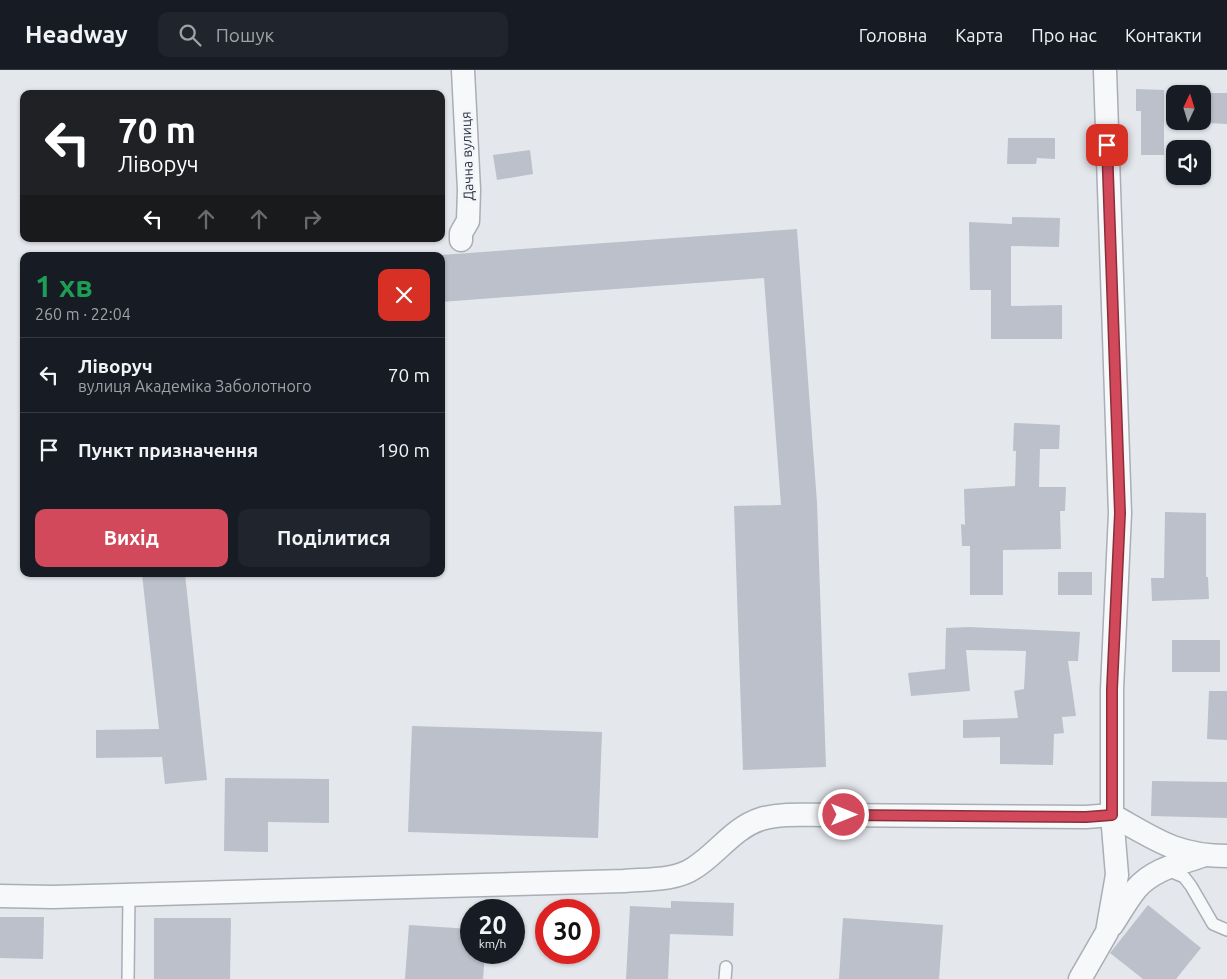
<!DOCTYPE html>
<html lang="uk">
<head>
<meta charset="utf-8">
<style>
  :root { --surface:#171b24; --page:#20242c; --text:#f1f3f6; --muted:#9ea1a6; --line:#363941; --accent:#d1495b }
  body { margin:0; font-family:Ubuntu,sans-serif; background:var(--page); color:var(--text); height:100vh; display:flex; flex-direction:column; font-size:19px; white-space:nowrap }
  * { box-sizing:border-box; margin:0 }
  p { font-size:16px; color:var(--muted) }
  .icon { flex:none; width:28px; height:28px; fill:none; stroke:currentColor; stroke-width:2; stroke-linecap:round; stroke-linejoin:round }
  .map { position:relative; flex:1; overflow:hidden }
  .sheet { position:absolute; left:20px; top:182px; width:425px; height:325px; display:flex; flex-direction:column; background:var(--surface); border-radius:10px; box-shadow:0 1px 4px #0004 }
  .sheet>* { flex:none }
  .guide { position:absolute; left:20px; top:20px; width:425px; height:152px; border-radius:10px; box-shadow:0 1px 4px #0004; background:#202124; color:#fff; overflow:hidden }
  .needle { width:32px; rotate:4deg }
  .controls { position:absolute; left:1166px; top:15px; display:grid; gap:10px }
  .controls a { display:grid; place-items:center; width:45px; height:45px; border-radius:10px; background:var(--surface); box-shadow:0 1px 4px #0004; font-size:25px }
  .speed { position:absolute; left:460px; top:829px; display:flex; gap:10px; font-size:25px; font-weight:700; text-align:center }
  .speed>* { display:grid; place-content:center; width:65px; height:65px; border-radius:50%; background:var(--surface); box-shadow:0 1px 4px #0004; line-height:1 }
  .speed small { font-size:12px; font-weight:400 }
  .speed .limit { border:8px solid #d22; background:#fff; color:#111 }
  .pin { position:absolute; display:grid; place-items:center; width:42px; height:42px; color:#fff; margin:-21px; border-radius:10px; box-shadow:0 2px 8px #0006 }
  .me { position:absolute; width:55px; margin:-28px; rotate:90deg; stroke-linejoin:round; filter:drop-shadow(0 0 4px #0008) }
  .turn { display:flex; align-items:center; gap:18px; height:105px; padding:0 15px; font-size:22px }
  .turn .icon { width:65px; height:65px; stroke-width:2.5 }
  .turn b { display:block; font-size:35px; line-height:42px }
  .lanes { display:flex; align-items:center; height:48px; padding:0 15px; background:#0003; justify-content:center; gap:25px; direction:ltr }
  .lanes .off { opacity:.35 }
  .round { display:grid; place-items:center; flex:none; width:52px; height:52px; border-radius:10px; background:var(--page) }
  .summary { display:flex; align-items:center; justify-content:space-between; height:85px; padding:0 15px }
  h1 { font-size:30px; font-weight:700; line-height:38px; color:#1e9e55 }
  .button { display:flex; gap:10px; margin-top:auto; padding:10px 15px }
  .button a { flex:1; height:58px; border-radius:10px; background:var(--accent); color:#fff; font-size:20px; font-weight:700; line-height:58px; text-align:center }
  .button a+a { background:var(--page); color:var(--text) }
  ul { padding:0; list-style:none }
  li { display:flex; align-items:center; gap:15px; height:75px; padding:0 15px; border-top:1px solid var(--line) }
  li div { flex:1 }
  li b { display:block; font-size:19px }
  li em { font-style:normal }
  header { display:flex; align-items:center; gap:30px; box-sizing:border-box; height:70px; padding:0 25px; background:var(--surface); border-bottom:1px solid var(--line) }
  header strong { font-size:24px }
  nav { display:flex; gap:28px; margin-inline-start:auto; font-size:18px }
  .search { width:350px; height:45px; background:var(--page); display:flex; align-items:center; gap:12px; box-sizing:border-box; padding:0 18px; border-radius:10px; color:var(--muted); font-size:19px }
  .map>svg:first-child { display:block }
  .building { fill:#bbc0ca }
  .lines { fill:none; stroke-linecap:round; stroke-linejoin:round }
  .service-casing { stroke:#a9aeb7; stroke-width:14 }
  .minor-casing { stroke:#a9aeb7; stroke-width:25 }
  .service { stroke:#f7f8fa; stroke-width:11 }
  .minor { stroke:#f7f8fa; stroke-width:22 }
  .route-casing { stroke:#882f3b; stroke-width:12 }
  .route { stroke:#d1495b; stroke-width:9 }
  .labels { text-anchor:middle; stroke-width:5; stroke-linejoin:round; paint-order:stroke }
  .street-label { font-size:14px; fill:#2b3445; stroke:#f4f6f9 }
</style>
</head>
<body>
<header>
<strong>Headway</strong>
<div class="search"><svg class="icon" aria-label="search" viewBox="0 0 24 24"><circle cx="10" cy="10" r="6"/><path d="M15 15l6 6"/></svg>Пошук</div>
<nav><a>Головна</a><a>Карта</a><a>Про нас</a><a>Контакти</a></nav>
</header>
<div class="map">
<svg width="1227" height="909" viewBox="0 0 1227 909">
  <rect width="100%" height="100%" fill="#e4e7ec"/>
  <g class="building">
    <polygon points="1136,19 1164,20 1164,85 1141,85 1141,41 1136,41"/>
    <polygon points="1208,23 1227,23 1227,54 1208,53"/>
    <polygon points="1008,68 1055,68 1055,89 1037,88 1036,94 1007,94"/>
    <polygon points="530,80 533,104 497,110 493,85"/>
    <polygon points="1012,147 1060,148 1059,177 1011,176 1011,236 1062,235 1062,269 991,269 991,220 970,220 969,152 1012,154"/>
    <polygon points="797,159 817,433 826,697 743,700 734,436 781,435 764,208 441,232 441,185"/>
    <polygon points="1014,353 1060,355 1059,379 1040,379 1039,417 1066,417 1065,441 1060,441 1061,479 1003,480 1003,525 970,525 970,476 962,476 961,454 965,455 964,419 1015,416 1016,381 1013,381"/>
    <polygon points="1165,442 1206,443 1206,507 1208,507 1209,529 1152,531 1151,508 1164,508"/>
    <rect x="1058" y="502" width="34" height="23"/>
    <polygon points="142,504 185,504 207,710 165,714 162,687 96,688 96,660 159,659"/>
    <polygon points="969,557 1080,562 1078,591 1068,591 1076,646 1062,647 1064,663 1054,664 1053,695 1000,694 1000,667 963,668 963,650 1018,648 1014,621 1024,619 1026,581 966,580 970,621 911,626 908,603 945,599 946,558"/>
    <rect x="1172" y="570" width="48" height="32"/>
    <polygon points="1209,621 1227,621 1227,670 1207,669"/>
    <polygon points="412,656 602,662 598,768 408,762"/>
    <polygon points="225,708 329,709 329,753 268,752 268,782 224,781"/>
    <polygon points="1152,711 1227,712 1227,748 1151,746"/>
    <polygon points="671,831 734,833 733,866 670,864 668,909 626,909 630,836 671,838"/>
    <polygon points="1148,835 1201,878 1176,909 1143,909 1110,883"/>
    <polygon points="0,847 44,847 43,889 0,888"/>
    <polygon points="154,848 231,848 230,909 154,909"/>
    <polygon points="843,848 943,855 939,909 839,909"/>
    <polygon points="409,855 471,859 471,882 485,882 483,909 405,909"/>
  </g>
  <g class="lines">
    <g class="service-casing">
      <g id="service">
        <polyline points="1165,799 1184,807 1191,816 1213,854 1227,860"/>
        <polyline points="128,909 129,825"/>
        <polyline points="725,909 726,897"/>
      </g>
    </g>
    <g class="minor-casing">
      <g id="minor">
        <polyline points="461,170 461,163 468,151 469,120 463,0"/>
        <path d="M1112,745C1155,769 1176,786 1227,786"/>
        <path d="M0,826L53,827L624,811C646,809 675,811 694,798C718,783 733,758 761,749C781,743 805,745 826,745L1086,747L1112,745"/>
        <path d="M1112,855C1120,843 1127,830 1136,819C1153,799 1179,794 1202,786"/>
        <polyline points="1080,909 1107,862 1117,805 1112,745 1112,619 1120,443 1105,0"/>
      </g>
    </g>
    <use href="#service" class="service"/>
    <use href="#minor" class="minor"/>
  </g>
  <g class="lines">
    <g class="route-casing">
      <polyline id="route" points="844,745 1086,747 1112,745 1112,619 1120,443 1107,75"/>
    </g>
    <use href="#route" class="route"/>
  </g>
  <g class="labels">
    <g class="street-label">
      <text transform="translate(467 86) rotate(-92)" y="5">Дачна вулиця</text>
    </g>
  </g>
</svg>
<div class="controls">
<a><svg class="needle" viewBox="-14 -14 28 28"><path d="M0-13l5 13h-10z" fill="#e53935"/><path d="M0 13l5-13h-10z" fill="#9ea1a6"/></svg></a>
<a><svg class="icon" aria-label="sound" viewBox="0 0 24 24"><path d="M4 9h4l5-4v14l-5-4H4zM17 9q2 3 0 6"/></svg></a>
</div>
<div class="speed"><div>20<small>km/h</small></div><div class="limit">30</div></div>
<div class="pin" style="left:1107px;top:75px;background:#d93025"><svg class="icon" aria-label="arrive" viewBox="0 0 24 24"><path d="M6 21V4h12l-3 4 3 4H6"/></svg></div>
<svg class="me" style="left:844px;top:745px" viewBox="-20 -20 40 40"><circle r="17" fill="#d1495b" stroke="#fff" stroke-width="3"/><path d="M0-11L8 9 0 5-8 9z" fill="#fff"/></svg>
<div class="guide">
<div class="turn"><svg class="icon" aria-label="left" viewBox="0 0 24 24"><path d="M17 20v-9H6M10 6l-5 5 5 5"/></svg><div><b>70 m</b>Ліворуч</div></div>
<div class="lanes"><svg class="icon" aria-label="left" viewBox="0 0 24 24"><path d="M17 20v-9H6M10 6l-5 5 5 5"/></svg><svg class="icon off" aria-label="ahead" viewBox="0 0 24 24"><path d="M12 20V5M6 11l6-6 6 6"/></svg><svg class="icon off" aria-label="ahead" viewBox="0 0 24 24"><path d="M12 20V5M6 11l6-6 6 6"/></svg><svg class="icon off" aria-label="right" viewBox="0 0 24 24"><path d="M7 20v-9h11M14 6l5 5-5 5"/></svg></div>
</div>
<section class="sheet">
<div class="summary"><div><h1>1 хв</h1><p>260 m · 22:04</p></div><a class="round" style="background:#d93025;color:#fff"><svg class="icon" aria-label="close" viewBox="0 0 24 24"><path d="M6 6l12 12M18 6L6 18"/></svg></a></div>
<ul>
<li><svg class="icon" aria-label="left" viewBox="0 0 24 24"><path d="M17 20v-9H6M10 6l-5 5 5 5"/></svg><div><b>Ліворуч</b><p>вулиця Академіка Заболотного</p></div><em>70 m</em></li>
<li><svg class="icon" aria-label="arrive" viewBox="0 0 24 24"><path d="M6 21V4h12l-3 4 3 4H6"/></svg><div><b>Пункт призначення</b></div><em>190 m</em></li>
</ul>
<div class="button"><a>Вихід</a><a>Поділитися</a></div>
</section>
</div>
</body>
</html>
